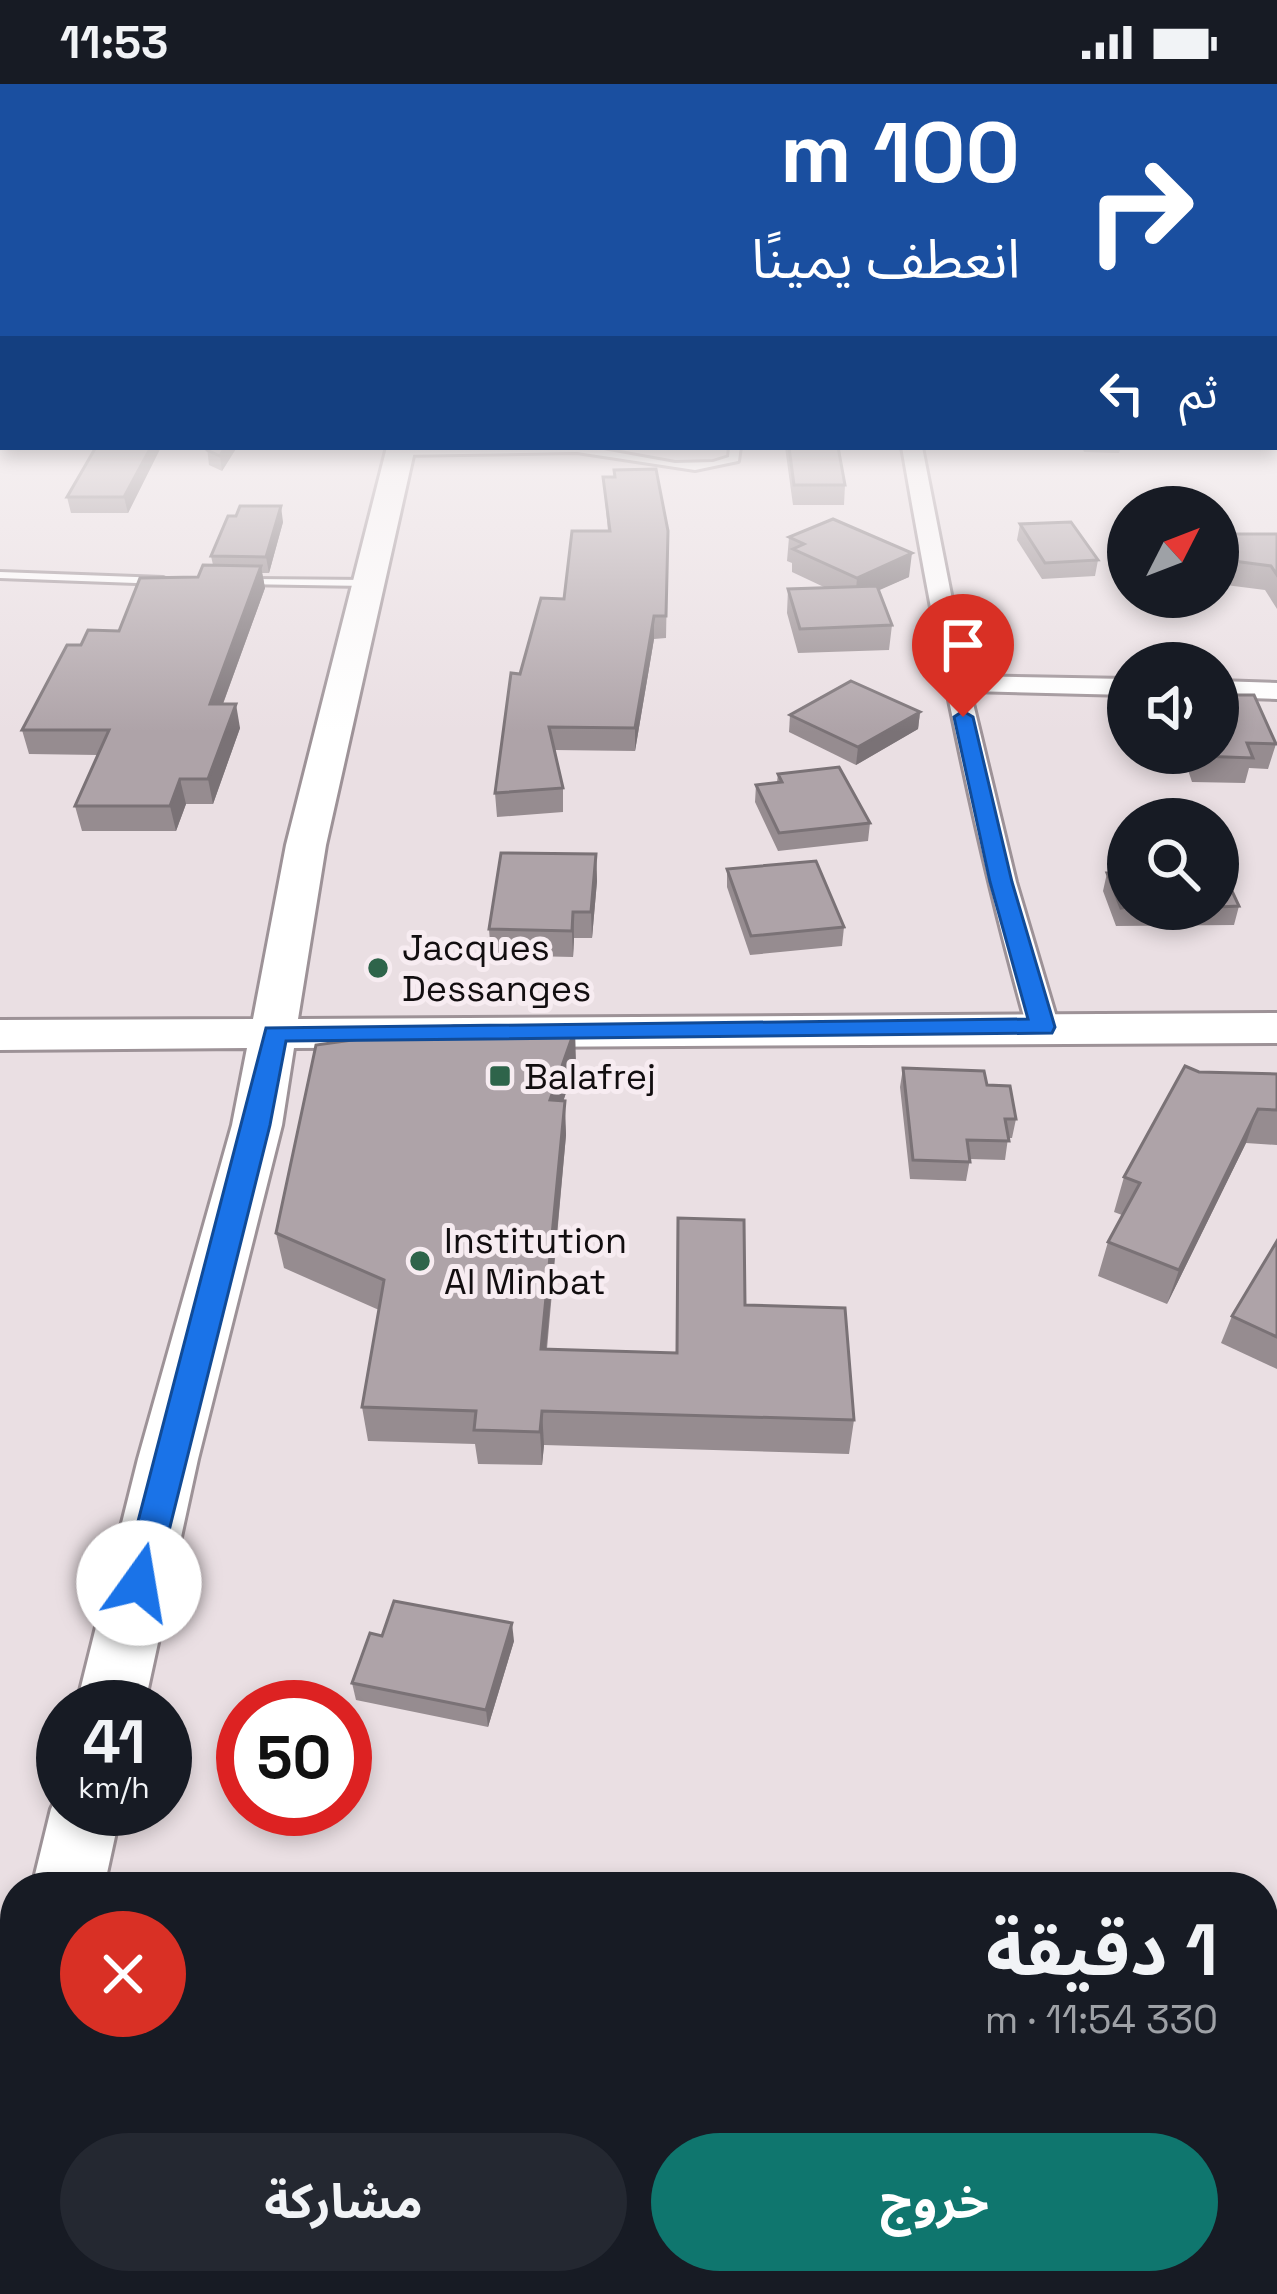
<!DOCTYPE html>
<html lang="ar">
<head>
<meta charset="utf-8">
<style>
  :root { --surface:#171b24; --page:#242831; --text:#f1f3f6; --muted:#9ea1a6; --accent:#0f766e }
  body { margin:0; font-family:"Space Grotesk","Noto Sans Arabic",sans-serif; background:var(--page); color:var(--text); direction:rtl; height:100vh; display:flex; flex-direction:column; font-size:45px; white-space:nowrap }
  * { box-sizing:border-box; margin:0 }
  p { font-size:39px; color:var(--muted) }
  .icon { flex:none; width:66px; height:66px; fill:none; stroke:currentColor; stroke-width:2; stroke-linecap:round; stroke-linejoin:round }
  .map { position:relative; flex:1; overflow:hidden; direction:ltr }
  .panel { position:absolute; left:0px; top:1788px; width:1278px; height:423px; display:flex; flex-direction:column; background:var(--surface); border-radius:48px 48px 0 0; box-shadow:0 6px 18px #0003; direction:rtl }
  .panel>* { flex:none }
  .hud { position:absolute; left:0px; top:0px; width:1278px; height:366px; box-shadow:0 6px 18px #0003; direction:rtl; background:#1a4fa0; color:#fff; overflow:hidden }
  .needle { width:78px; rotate:48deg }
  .buttons { position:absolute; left:1107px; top:402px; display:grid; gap:24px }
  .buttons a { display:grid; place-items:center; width:132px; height:132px; border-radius:50%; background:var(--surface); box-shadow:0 6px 18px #0003; font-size:60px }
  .speed { position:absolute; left:36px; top:1596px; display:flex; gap:24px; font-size:60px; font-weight:700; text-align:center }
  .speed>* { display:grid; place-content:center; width:156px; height:156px; border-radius:50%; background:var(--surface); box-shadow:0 6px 18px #0003; line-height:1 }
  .speed small { font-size:30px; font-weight:400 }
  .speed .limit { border:18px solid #d22; background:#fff; color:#111 }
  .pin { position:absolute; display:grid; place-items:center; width:102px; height:102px; color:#fff; margin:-123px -51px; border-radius:50% 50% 50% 0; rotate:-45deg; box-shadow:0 0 12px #0007 }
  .pin .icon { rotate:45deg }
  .me { position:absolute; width:132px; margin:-66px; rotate:13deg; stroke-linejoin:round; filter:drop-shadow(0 0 9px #0008) }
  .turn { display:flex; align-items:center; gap:42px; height:252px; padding:0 60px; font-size:54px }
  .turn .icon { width:156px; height:156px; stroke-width:2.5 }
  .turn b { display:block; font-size:84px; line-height:102px }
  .then { display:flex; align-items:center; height:114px; padding:0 60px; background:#0003; gap:24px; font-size:45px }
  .round { display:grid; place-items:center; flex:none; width:126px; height:126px; border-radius:63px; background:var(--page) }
  .overview { display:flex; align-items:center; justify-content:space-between; height:204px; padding:0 60px }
  h1 { font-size:72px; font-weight:700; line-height:90px }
  .cta { display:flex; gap:24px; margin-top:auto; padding:24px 60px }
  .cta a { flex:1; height:138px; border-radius:72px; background:var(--accent); color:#fff; font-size:48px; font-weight:700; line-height:138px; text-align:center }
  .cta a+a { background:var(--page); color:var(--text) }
  .status { display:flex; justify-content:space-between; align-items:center; height:84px; padding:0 60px; background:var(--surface); direction:ltr }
  .status svg { height:33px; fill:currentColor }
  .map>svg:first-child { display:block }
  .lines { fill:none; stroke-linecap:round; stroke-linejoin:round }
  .service-casing { stroke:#9d9297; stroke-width:6 }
  .minor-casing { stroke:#9d9297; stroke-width:6 }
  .secondary-casing { stroke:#9d9297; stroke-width:6 }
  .service { fill:#fff; fill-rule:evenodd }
  .minor { fill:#fff; fill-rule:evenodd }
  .secondary { fill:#fff; fill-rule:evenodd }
  .wall { fill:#968c90 }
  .shaded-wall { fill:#7a7276 }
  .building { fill:#aea3a8; stroke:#7a7276; stroke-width:3 }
  .route { fill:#1a73e8; stroke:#114b97; stroke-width:3 }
  .poi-dot { fill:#2e644a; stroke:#f7ecf1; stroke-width:4.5 }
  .labels { text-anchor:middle; stroke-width:10; stroke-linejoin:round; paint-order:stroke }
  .poi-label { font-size:36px; fill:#120e10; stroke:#f7ecf1; text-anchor:start }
</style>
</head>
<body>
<div class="status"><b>11:53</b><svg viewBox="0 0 49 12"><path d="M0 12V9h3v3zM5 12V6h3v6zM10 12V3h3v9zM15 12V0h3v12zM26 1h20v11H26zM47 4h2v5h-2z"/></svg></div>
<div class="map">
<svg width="1277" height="2210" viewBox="0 0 1277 2210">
  <rect width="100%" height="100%" fill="#eadfe3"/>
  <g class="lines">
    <g class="service-casing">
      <g id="service">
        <polygon points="587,363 675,379 713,378 729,373 730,363 740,363 738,377 695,386 577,368 399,371 394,368 399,365"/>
        <polygon points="0,488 163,494 169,497 163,500 0,494"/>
        <polygon points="239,495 367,496 373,499 367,502 235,500 235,496"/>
      </g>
    </g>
    <g class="minor-casing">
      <g id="minor">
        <polygon points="3,338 3,353 0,354 0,339"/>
        <path d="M902,363H922L967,592L1128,595V611L970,607L1016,798L1059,943L1054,950H1032L1027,943C973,752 936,559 902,363Z"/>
        <polygon points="1218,597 1277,599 1277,615 1218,613"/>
        <polygon points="923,2196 996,2196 1002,2210 929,2210"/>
      </g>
    </g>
    <g class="secondary-casing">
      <g id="secondary">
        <polygon points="387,363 415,363 326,761 298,935 1277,929 1277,959 294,964 282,1041 198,1375 144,1623 76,1623 138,1375 232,1041 247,964 0,966 0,936 253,935 286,761"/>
        <polygon points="63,1700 63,1725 121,1725 104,1803 32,1803 51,1725"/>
        <polygon points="15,1985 15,2121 0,2128 0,1992"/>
      </g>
    </g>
    <use href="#service" class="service"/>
    <use href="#minor" class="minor"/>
    <use href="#secondary" class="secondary"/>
  </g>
  <g class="wall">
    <polygon points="161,363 128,429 71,429 67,413"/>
    <polygon points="207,363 237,363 222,387 209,381"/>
    <polygon points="785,363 838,363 845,401 844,421 793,421"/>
    <polygon points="1082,363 1121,363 1119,369 1084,368"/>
    <polygon points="603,393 668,447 666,554 654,555 635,667 554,666 563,704 563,728 497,733 495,709 520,590 564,515 608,447"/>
    <polygon points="283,438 269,489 262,489 265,504 223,620 240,644 213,720 186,720 176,747 82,747 75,722 98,671 29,670 22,646 81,561 119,547 198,493 213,481 211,472"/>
    <polygon points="1020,440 1098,476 1095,492 1042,495 1017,456"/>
    <polygon points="1218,450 1277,450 1277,525 1265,506 1218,500"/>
    <polygon points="789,453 909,493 878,506 892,541 889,566 798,569 787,529 788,505 826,504 792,488 792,479 787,477"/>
    <polygon points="1218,611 1276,660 1268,685 1249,684 1245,699 1192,698 1187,683 1142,682 1138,669 1218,669"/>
    <polygon points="920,628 918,645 856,681 789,648 790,631"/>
    <polygon points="778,690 870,739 868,757 778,767 755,718 756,701 777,698"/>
    <polygon points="596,770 597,797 592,854 574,854 573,873 491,871 489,845"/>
    <polygon points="1218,777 1239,822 1234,841 1116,842 1103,807 1107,789 1128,789 1128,825 1218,825"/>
    <polygon points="727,785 844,843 842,862 750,871 727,803"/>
    <polygon points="576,979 563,1017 566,1051 547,1265 676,1269 745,1221 854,1336 849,1370 544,1361 542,1381 478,1380 475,1360 368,1357 362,1323 379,1226 284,1184 276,1149"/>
    <polygon points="903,984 987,1001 1016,1035 1012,1054 1008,1054 1005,1076 970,1075 966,1097 910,1095 900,1003"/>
    <polygon points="1199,988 1277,990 1277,1061 1246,1059 1167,1220 1098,1192 1108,1158 1122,1131 1114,1128 1124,1093"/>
    <polygon points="1277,1157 1277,1285 1221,1259 1232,1232"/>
    <polygon points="382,1552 514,1557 488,1643 356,1616 352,1599"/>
    <polygon points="1079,2196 1215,2196 1209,2210 1096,2210"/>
  </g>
  <g class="shaded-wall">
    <polygon points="151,363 161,363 128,429 124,413"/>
    <polygon points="225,363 237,363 222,387 220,372"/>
    <polygon points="281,422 283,438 269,489 266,473"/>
    <polygon points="912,469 909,493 855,517 857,494"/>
    <polygon points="261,482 265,504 214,644 210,620"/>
    <polygon points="654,532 654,555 635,667 635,644"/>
    <polygon points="236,620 240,644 213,720 208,695"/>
    <polygon points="920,628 918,645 856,681 858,663"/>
    <polygon points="180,695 186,720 176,747 170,722"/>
    <polygon points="596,770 597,797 592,854 591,828"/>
    <polygon points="573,828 574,854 573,873 572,847"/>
    <polygon points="575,945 576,979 552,1051 550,1016"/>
    <polygon points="565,1017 566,1051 543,1299 541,1265"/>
    <polygon points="1258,1025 1246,1059 1167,1220 1179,1186"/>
    <polygon points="542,1327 544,1361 542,1381 540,1348"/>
    <polygon points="512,1539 514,1557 488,1643 486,1626"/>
  </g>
  <g class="building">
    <polygon points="96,363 151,363 124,413 67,413"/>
    <polygon points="207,363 225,363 220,372 207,366"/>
    <polygon points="789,363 838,363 845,401 794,401"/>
    <polygon points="656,385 668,447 666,532 654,532 635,644 549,643 563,704 495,709 511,589 520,590 541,514 564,515 572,447 610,447 603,393 615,393 614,386"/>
    <polygon points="240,422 281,422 266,473 211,472 228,432 236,432"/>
    <polygon points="833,435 912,469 857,494 793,465 804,460 789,453"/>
    <polygon points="1071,438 1098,476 1045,479 1020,440"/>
    <polygon points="1218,450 1277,450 1277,491 1271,482 1218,475"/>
    <polygon points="203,481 261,482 210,620 236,620 208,695 180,695 170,722 75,722 109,646 22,646 67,561 81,561 88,546 119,547 140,494 198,493"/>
    <polygon points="877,502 892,541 800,545 788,505"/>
    <polygon points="851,597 920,628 858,663 790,631"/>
    <polygon points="1218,611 1254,611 1276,660 1247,659 1253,674 1199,672 1198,669 1218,669"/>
    <polygon points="839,683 870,739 779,749 756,701 782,698 778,690"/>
    <polygon points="501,769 596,770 591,828 573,828 572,847 489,845"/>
    <polygon points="816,777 844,843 751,852 727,785"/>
    <polygon points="1218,777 1239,822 1218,823"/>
    <polygon points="1107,789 1128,789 1128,823 1121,824"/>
    <polygon points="454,942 575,945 550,1016 565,1017 541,1265 677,1269 678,1134 744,1136 745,1221 845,1224 854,1336 542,1327 540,1348 474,1346 476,1327 362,1323 384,1196 276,1149 316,961"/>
    <polygon points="1185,982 1199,988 1277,990 1277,1026 1258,1025 1179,1186 1108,1158 1140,1099 1124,1093"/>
    <polygon points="903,984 984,987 987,1001 1010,1002 1016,1035 1005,1035 1009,1057 967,1056 970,1078 913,1076"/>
    <polygon points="1277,1157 1277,1253 1232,1232"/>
    <polygon points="394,1517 512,1539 486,1626 352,1599 370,1549 382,1552"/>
    <polygon points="1110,2196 1215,2196 1209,2210 1127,2210"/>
  </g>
  <linearGradient id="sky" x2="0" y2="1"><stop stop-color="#6eaabc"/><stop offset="0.52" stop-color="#f6f1f2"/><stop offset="1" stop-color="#f6f1f2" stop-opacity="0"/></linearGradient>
  <rect width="1277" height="648" fill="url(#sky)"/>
  <polygon class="route" points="963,627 973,633 1012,798 1055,943 1052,949 286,957 270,1041 156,1499 151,1510 139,1514 127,1510 122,1499 266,944 1028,935 990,798 954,633"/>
  <g class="poi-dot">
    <circle cx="378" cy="884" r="12"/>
    <rect x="488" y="980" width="24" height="24" rx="6"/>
    <circle cx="420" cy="1177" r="12"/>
  </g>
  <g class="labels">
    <g class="poi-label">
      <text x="402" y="876">Jacques<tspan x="402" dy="41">Dessanges</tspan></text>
      <text x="524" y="1005">Balafrej</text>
      <text x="444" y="1169">Institution<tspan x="444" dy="41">Al Minbat</tspan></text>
    </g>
  </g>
</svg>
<div class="buttons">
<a><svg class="needle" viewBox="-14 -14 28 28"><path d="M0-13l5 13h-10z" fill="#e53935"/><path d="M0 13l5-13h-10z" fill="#9ea1a6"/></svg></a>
<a><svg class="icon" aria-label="sound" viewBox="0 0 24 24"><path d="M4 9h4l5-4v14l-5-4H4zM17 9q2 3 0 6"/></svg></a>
<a><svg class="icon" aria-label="search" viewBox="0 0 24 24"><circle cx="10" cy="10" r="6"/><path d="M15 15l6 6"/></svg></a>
</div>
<div class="speed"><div>41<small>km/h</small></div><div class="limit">50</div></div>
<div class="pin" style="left:963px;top:633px;background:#d93025"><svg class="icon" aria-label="arrive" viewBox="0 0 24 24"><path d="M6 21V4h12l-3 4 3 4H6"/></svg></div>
<svg class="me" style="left:139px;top:1499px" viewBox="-20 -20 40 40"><circle r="19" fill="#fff"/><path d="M0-13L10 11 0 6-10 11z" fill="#1a73e8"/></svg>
<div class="hud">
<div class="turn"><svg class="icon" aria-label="right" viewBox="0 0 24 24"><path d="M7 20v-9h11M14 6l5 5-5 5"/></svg><div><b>100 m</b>انعطف يمينًا</div></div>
<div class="then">ثم<svg class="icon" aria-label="left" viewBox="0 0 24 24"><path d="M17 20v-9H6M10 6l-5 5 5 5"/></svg></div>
</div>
<section class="panel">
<div class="overview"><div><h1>1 دقيقة</h1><p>330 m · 11:54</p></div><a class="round" style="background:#d93025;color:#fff"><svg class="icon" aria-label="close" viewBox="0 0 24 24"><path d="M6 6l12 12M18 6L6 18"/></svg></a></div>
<div class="cta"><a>خروج</a><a>مشاركة</a></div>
</section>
</div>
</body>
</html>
